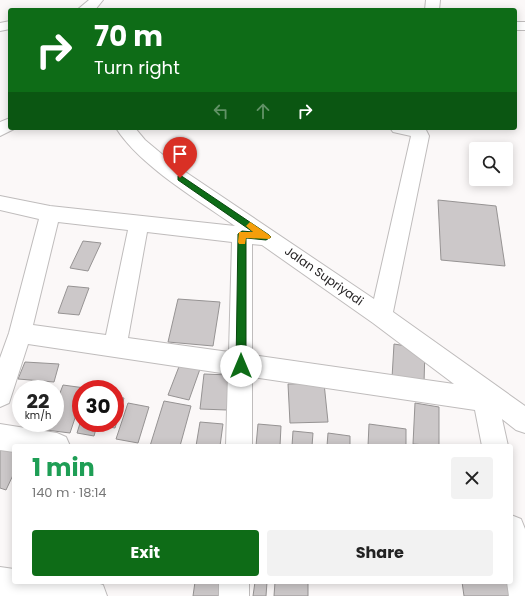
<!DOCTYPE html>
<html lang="en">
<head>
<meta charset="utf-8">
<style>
  :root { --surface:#fff; --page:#f2f2f2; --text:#222; --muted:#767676; --accent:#0e6c17 }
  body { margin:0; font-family:Poppins,sans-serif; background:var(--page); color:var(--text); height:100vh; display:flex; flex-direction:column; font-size:15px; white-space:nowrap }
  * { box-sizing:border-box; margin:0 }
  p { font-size:13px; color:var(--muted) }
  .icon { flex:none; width:22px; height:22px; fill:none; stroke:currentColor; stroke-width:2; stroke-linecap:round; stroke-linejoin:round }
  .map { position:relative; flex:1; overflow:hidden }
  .sheet { position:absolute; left:12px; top:444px; width:501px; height:140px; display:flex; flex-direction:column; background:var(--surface); border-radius:4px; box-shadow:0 2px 10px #0003 }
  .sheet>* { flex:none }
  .banner { position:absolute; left:8px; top:8px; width:509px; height:122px; border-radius:4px; box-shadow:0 2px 10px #0003; background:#0e6c17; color:#fff; overflow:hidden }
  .controls { position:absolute; left:469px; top:142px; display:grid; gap:8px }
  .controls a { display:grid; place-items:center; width:44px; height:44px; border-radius:4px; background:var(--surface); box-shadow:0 2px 10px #0003; font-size:20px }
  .speed { position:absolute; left:12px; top:380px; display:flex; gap:8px; font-size:20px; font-weight:700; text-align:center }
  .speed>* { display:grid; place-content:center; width:52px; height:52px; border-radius:50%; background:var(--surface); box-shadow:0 2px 10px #0003; line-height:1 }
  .speed small { font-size:10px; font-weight:400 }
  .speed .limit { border:6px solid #d22; background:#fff; color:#111 }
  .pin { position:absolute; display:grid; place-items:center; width:34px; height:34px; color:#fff; margin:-41px -17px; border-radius:50% 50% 50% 0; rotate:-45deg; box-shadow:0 0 4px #0007 }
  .pin .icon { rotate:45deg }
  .me { position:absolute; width:44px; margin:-22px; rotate:0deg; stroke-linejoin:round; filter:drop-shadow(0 0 3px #0008) }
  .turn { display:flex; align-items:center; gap:14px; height:84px; padding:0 20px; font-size:18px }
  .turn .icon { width:52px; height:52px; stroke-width:2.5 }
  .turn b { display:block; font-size:28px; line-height:34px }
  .lanes { display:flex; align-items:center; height:38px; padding:0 20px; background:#0003; justify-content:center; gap:20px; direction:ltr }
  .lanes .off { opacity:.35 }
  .round { display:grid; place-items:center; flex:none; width:42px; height:42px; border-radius:4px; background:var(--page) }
  .headline { display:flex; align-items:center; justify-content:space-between; height:68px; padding:0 20px }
  h1 { font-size:24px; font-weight:700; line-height:30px; color:#1e9e55 }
  .cta { display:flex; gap:8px; margin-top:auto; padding:8px 20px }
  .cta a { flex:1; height:46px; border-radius:4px; background:var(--accent); color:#fff; font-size:16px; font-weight:700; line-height:46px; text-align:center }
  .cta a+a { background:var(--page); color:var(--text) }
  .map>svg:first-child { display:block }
  .building { fill:#ccc8c9; stroke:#969393 }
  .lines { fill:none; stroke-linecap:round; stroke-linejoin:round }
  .minor-casing { stroke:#bfbcbc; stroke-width:2 }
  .major-casing { stroke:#bfbcbc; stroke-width:2 }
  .minor { fill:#fff; fill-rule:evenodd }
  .major { fill:#fff; fill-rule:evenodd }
  .route { fill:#0e6c17; stroke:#09460f }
  .slow { fill:#f59e0b }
  .labels { text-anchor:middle; stroke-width:4; stroke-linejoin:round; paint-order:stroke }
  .street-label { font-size:12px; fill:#201e1f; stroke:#fff }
</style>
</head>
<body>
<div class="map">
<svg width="525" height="596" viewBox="0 0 525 596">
  <rect width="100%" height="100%" fill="#fbf8f8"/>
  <g class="building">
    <polygon points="438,200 496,206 505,266 441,260"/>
    <polygon points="83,241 101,243 88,271 70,268"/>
    <polygon points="68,286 89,288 79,315 58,313"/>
    <polygon points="178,299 220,302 213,346 168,342"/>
    <polygon points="394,344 425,349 424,383 392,378"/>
    <polygon points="25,362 59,364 54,382 18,379"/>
    <polygon points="180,364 200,369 189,400 168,395"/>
    <polygon points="204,374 230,375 227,410 200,409"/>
    <polygon points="324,383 328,422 290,423 288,384"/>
    <polygon points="63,385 85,388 81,389 81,400 70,433 46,430 49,423 55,423 55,406"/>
    <polygon points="115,397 124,398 115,428 97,425 94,436 77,433 81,420 81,423 115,423"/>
    <polygon points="164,401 191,406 180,446 150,446"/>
    <polygon points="128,403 149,407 138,443 116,439"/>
    <polygon points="415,403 439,407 439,446 413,444"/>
    <polygon points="200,422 223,424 220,446 196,446"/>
    <polygon points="258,424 281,426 280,446 256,446"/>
    <polygon points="369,424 406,429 406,446 368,446"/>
    <polygon points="293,431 313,433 312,446 292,446"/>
    <polygon points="328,433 350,436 350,446 327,446"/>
    <polygon points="0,439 27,446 14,446 14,473 6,490 0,488"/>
    <polygon points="195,582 224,582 222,596 193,596"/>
    <polygon points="255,582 267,582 266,596 253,596"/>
    <polygon points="275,582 308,582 308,596 274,596"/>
    <polygon points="462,582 509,582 511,596 464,596"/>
  </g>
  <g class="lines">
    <g class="minor-casing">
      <g id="minor">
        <polygon points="89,0 103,0 95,10 77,10"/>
        <polygon points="10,21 10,29 0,31 0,23"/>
        <rect x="515" y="22" width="10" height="8"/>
        <path d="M116,128H135L145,140L175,165L374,299L411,136L393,132L390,128H425L429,136L393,312L525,406V433L516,430L502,419L508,446H482L475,410L252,377V446H226L228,374L28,344L9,403L0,407V358L9,333L39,219L0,210V196L50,206L235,226C198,200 140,166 116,128ZM58,222L128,230L106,335L33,325ZM147,232L232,242L229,352L128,338ZM252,244L262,245L373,323L454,384L252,355Z"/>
        <polygon points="0,424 57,433 66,437 70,446 14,446 14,452 0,450"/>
        <polygon points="511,515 521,519 525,529 525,596 509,596 507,582 511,582"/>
        <polygon points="0,567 14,569 14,582 94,582 103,585 107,596 0,596"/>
        <rect x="219" y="582" width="30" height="14"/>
      </g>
    </g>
    <g class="major-casing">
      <g id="major">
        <polygon points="426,0 440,0 439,10 425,10"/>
        <polygon points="10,118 10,128 16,128 0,136 0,122"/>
      </g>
    </g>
    <use href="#minor" class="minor"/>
    <use href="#major" class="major"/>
  </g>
  <polygon class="route" points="180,175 269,235 271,237 266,240 246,238 246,366 245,369 241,370 238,369 236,366 238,234 242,231 253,232 178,180 178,176"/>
  <polygon class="slow" points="250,222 269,235 271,237 269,239 246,238 245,244 239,244 238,242 239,232 253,232 246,226"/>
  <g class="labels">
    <g class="street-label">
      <text transform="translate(324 276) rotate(35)" y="4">Jalan Supriyadi</text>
    </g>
  </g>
</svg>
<div class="controls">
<a><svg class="icon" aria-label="search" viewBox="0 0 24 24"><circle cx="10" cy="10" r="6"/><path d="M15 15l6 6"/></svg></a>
</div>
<div class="speed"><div>22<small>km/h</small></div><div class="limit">30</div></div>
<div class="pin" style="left:180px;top:178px;background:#d93025"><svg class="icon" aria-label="arrive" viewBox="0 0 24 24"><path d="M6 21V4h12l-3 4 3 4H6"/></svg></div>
<svg class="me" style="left:241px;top:366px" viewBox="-20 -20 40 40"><circle r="19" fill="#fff"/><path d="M0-13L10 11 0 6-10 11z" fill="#0e6c17"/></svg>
<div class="banner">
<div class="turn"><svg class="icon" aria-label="right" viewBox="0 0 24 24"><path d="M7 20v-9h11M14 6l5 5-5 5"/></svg><div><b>70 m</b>Turn right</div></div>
<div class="lanes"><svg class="icon off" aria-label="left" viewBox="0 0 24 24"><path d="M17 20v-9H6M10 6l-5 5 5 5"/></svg><svg class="icon off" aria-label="ahead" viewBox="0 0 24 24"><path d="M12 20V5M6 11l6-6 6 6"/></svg><svg class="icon" aria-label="right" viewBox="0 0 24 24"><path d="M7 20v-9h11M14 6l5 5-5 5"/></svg></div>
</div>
<section class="sheet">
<div class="headline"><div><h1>1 min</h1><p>140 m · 18:14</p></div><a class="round"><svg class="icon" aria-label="close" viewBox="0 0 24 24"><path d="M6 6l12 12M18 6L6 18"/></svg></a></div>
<div class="cta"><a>Exit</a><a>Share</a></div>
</section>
</div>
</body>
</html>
